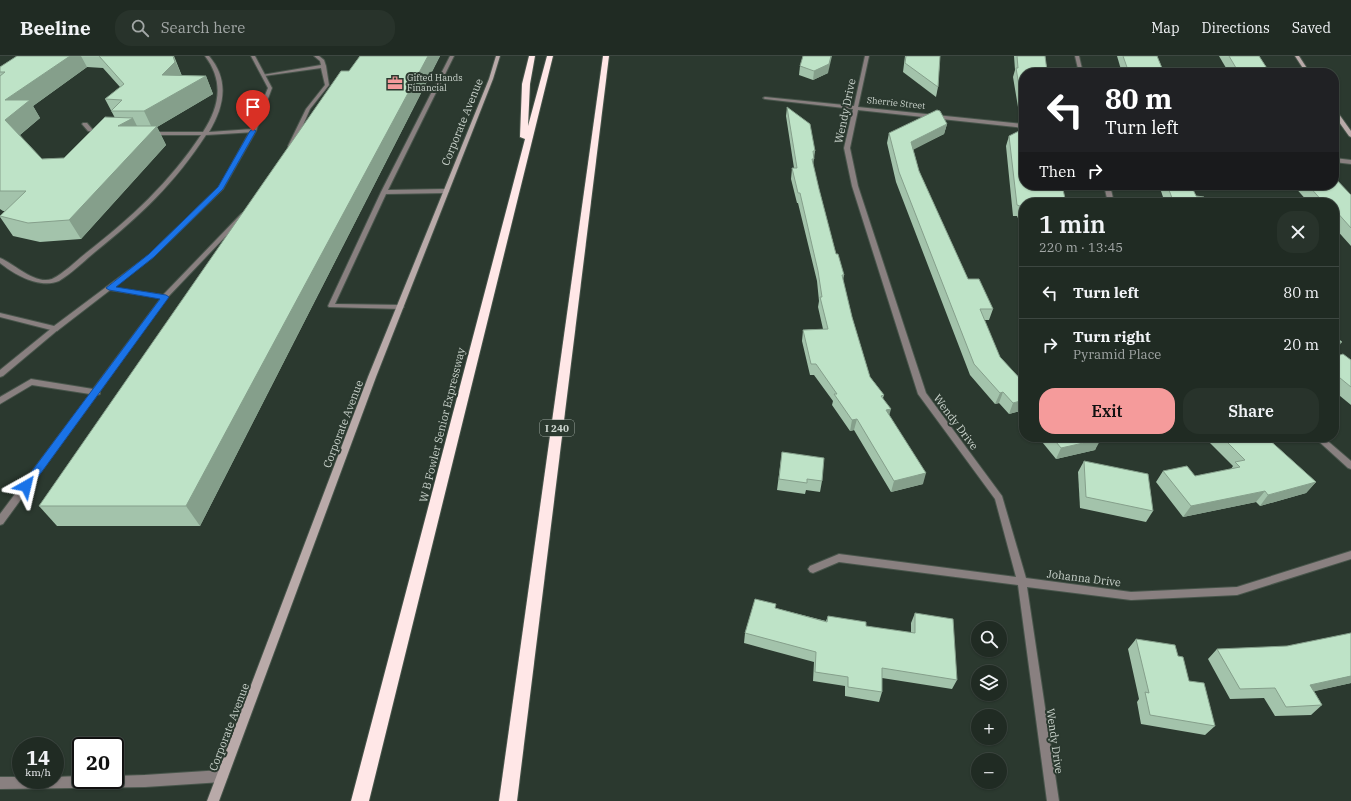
<!DOCTYPE html>
<html lang="en">
<head>
<meta charset="utf-8">
<style>
  :root { --surface:#202b23; --page:#28332b; --text:#f1f3f6; --muted:#a2a7a6; --line:#3d4741; --accent:#f59b9b }
  body { margin:0; font-family:"IBM Plex Serif",serif; background:var(--page); color:var(--text); height:100vh; display:flex; flex-direction:column; font-size:15px; white-space:nowrap }
  * { box-sizing:border-box; margin:0 }
  p { font-size:13px; color:var(--muted) }
  .icon { flex:none; width:22px; height:22px; fill:none; stroke:currentColor; stroke-width:2; stroke-linecap:round; stroke-linejoin:round }
  .map { position:relative; flex:1; overflow:hidden }
  .details { position:absolute; left:1019px; top:142px; width:320px; height:244px; display:flex; flex-direction:column; background:var(--surface); border-radius:16px; box-shadow:0 1px 3px #0004,0 0 0 1px var(--line) }
  .details>* { flex:none }
  .top-card { position:absolute; left:1019px; top:12px; width:320px; height:122px; border-radius:16px; box-shadow:0 1px 3px #0004,0 0 0 1px var(--line); background:#202124; color:#fff; overflow:hidden }
  .buttons { position:absolute; left:971px; top:565px; display:grid; gap:8px }
  .buttons a { display:grid; place-items:center; width:36px; height:36px; border-radius:50%; background:var(--surface); box-shadow:0 1px 3px #0004,0 0 0 1px var(--line); font-size:20px }
  .speed { position:absolute; left:12px; top:681px; display:flex; gap:8px; font-size:20px; font-weight:700; text-align:center }
  .speed>* { display:grid; place-content:center; width:52px; height:52px; border-radius:50%; background:var(--surface); box-shadow:0 1px 3px #0004,0 0 0 1px var(--line); line-height:1 }
  .speed small { font-size:10px; font-weight:400 }
  .speed .limit { border:2px solid #111; border-radius:6px; background:#fff; color:#111 }
  .pin { position:absolute; display:grid; place-items:center; width:34px; height:34px; color:#fff; margin:-41px -17px; border-radius:50% 50% 50% 0; rotate:-45deg; box-shadow:0 0 4px #0007 }
  .pin .icon { rotate:45deg }
  .me { position:absolute; width:44px; margin:-22px; rotate:37deg; stroke-linejoin:round; filter:drop-shadow(0 0 3px #0008) }
  .turn { display:flex; align-items:center; gap:14px; height:84px; padding:0 20px; font-size:18px }
  .turn .icon { width:52px; height:52px; stroke-width:2.5 }
  .turn b { display:block; font-size:28px; line-height:34px }
  .then { display:flex; align-items:center; height:38px; padding:0 20px; background:#0003; gap:8px; font-size:15px }
  .round { display:grid; place-items:center; flex:none; width:42px; height:42px; border-radius:16px; background:var(--page) }
  .headline { display:flex; align-items:center; justify-content:space-between; height:68px; padding:0 20px }
  h1 { font-size:24px; font-weight:600; line-height:30px }
  .button { display:flex; gap:8px; margin-top:auto; padding:8px 20px }
  .button a { flex:1; height:46px; border-radius:16px; background:var(--accent); color:#111; font-size:16px; font-weight:600; line-height:46px; text-align:center }
  .button a+a { background:var(--page); color:var(--text) }
  ul { padding:0; list-style:none }
  li { display:flex; align-items:center; gap:12px; height:52px; padding:0 20px; border-top:1px solid var(--line) }
  li div { flex:1 }
  li b { display:block; font-size:15px }
  li em { font-style:normal }
  header { display:flex; align-items:center; gap:24px; box-sizing:border-box; height:56px; padding:0 20px; background:var(--surface); border-bottom:1px solid var(--line) }
  header strong { font-size:19px }
  nav { display:flex; gap:22px; margin-inline-start:auto; font-size:14px }
  .search { width:280px; height:36px; background:var(--page); display:flex; align-items:center; gap:10px; box-sizing:border-box; padding:0 14px; border-radius:16px; color:var(--muted); font-size:15px }
  .map>svg:first-child { display:block }
  .lines { fill:none; stroke-linecap:round; stroke-linejoin:round }
  .lane-casing { stroke:#48554b; stroke-width:2 }
  .street-casing { stroke:#48554b; stroke-width:2 }
  .secondary-casing { stroke:#48554b; stroke-width:2 }
  .highway-casing { stroke:#48554b; stroke-width:2 }
  .lane { fill:#898080; fill-rule:evenodd }
  .street { fill:#898080; fill-rule:evenodd }
  .secondary { fill:#b9aaa9; fill-rule:evenodd }
  .highway { fill:#ffe7e7; fill-rule:evenodd }
  .wall { fill:#a3c3ab; fill-rule:evenodd }
  .shaded-wall { fill:#859f8b }
  .building { fill:#bee3c7; stroke:#859f8b }
  .route { fill:#1a73e8; stroke:#114b97 }
  .labels { text-anchor:middle; stroke-width:4; stroke-linejoin:round; paint-order:stroke }
  .far-poi-label { font-size:9px; fill:#cbd4cd; stroke:#2b392f; text-anchor:start }
  .far-street-label { font-size:9px; fill:#cbd4cd; stroke:#2b392f }
  .shield { fill:#2b392f; stroke:#9ba69e; stroke-width:1 }
  .shield-label { font-size:10px; font-weight:bold; fill:#cbd4cd }
  .street-label { font-size:11px; fill:#cbd4cd; stroke:#2b392f }
</style>
</head>
<body>
<header>
<strong>Beeline</strong>
<div class="search"><svg class="icon" aria-label="search" viewBox="0 0 24 24"><circle cx="10" cy="10" r="6"/><path d="M15 15l6 6"/></svg>Search here</div>
<nav><a>Map</a><a>Directions</a><a>Saved</a></nav>
</header>
<div class="map">
<svg width="1351" height="745" viewBox="0 0 1351 745">
  <rect width="100%" height="100%" fill="#2b392f"/>
  <g class="lines">
    <g class="lane-casing">
      <g id="lane">
        <path d="M205,0H209C230,24 224,51 209,76L253,73L255,74V76L206,79C175,127 140,160 95,196C83,206 72,217 59,225C40,233 15,219 0,207V202C15,208 35,229 52,223C64,217 75,206 86,197C131,162 169,127 201,79H150L148,78V76H203C220,50 224,25 205,0Z"/>
        <polygon points="314,0 319,0 324,4 326,10 329,29 310,53 294,90 289,91 288,90 306,53 325,29 321,12 264,20 262,19 321,9 320,5"/>
        <polygon points="450,0 454,0 388,134 446,133 449,135 446,137 386,138 335,248 401,249 404,251 401,253 329,251 328,250 381,136"/>
        <polygon points="83,67 87,67 92,73 102,73 105,75 102,77 88,75 82,68"/>
        <polygon points="243,157 246,159 245,160 167,242 100,335 100,338 97,339 3,468 0,469 0,458 90,338 32,329 0,348 0,341 31,323 93,333 161,242 109,234 106,232 107,231 163,239 241,158"/>
        <polygon points="53,271 55,271 59,273 3,320 0,321 0,314"/>
        <polygon points="222,714 226,716 228,720 226,724 222,726 145,731 0,733 0,721 21,721 21,724 55,724 55,721 81,720 81,724 115,724 115,720 145,719"/>
      </g>
    </g>
    <g class="street-casing">
      <g id="street">
        <polygon points="251,0 255,0 272,32 256,75 223,133 153,201 57,275 55,275 0,261 0,257 54,270 149,199 219,131 250,75 268,32"/>
        <polygon points="865,0 869,0 858,51 1024,68 1024,72 858,54 850,92 858,130 926,337 1002,440 1026,522 1131,536 1237,531 1351,495 1351,503 1237,539 1131,544 1027,531 1059,745 1047,745 1018,529 839,506 813,517 810,516 808,513 810,510 839,498 1016,521 995,443 918,338 852,130 844,92 853,53 765,43 763,42 765,41 854,50"/>
        <polygon points="1075,0 1079,0 1083,17 1079,17"/>
        <polygon points="1334,102 1351,104 1351,108 1334,106"/>
        <polygon points="1104,129 1110,129 1114,147 1108,147"/>
        <polygon points="1314,381 1323,381 1351,405 1351,413 1348,412"/>
      </g>
    </g>
    <g class="secondary-casing">
      <g id="secondary">
        <polygon points="496,0 500,0 493,23 376,321 219,745 207,745 368,321 489,23"/>
        <polygon points="1295,0 1299,0 1310,17 1306,17"/>
        <polygon points="1334,54 1336,54 1351,75 1351,81 1349,80 1334,59"/>
      </g>
    </g>
    <g class="highway-casing">
      <g id="highway">
        <polygon points="529,0 535,0 530,28 528,70 547,0 553,0 369,745 351,745 525,83 520,81 522,28"/>
        <polygon points="603,0 609,0 517,745 499,745"/>
      </g>
    </g>
    <use href="#lane" class="lane"/>
    <use href="#street" class="street"/>
    <use href="#secondary" class="secondary"/>
    <use href="#highway" class="highway"/>
  </g>
  <g class="wall">
    <path d="M17,0H174L182,20H206L213,38L157,71L166,89L81,183L40,186L13,180L0,161V160L5,155H3L0,153V11ZM87,11L103,12L120,31L105,43L115,62L64,102L42,103L20,79L40,62L33,50Z"/>
    <polygon points="360,0 440,0 200,470 57,470 39,450"/>
    <polygon points="905,0 940,0 938,31 936,41 903,16"/>
    <polygon points="1014,0 1045,0 1047,15 1024,50 1018,51 1013,21 1015,14"/>
    <polygon points="1117,0 1157,0 1164,17 1122,17"/>
    <polygon points="1219,0 1259,0 1270,17 1229,17"/>
    <polygon points="800,10 828,17 813,24 799,19"/>
    <polygon points="787,51 815,95 813,109 819,133 836,198 844,219 843,224 852,261 870,321 884,339 883,342 889,359 923,428 891,436 854,374 850,375 832,349 833,345 814,319 810,319 802,285 803,274 823,273 818,251 819,245 817,225 798,147 797,147 791,123 792,112 794,112 786,60"/>
    <polygon points="947,68 944,78 913,93 919,115 968,223 993,253 989,264 984,264 1000,301 1024,327 1024,354 1009,358 999,347 995,348 970,319 896,126 887,87 889,77"/>
    <polygon points="1009,80 1024,147 1024,176 1017,160 1013,160 1006,90"/>
    <polygon points="1159,129 1191,129 1196,140 1206,147 1165,147"/>
    <polygon points="1293,129 1334,129 1351,139 1351,190 1334,171 1334,147 1309,147"/>
    <polygon points="1334,301 1351,304 1351,349 1334,335"/>
    <polygon points="1038,381 1100,381 1095,394 1056,403"/>
    <polygon points="1200,381 1266,381 1316,426 1306,437 1260,450 1256,446 1183,461 1156,426 1163,415 1195,420 1231,413 1233,410 1205,382 1202,382"/>
    <polygon points="782,396 822,425 820,436 806,434 805,438 777,434"/>
    <polygon points="1084,405 1153,455 1146,466 1080,452 1078,416"/>
    <polygon points="775,552 826,565 828,560 866,570 911,577 911,567 915,557 957,624 952,633 882,622 882,636 879,646 845,640 845,630 813,625 814,606 744,587 745,577"/>
    <polygon points="1136,583 1178,600 1189,625 1215,670 1205,679 1141,668 1137,646 1139,643 1128,593"/>
    <polygon points="1217,593 1351,627 1314,635 1322,649 1311,659 1275,660 1264,642 1230,643 1208,603"/>
  </g>
  <g class="shaded-wall">
    <polygon points="70,0 81,0 87,11 33,50 40,62 16,82 5,64 5,44"/>
    <polygon points="173,0 178,11 183,23 162,19"/>
    <polygon points="428,0 440,0 200,470 186,450"/>
    <polygon points="831,0 832,0 828,17 813,24 814,15"/>
    <polygon points="206,20 213,38 157,71 166,89 81,183 69,164 153,74 144,55"/>
    <polygon points="1024,41 1024,50 1018,51 1021,42"/>
    <polygon points="133,62 142,80 118,70"/>
    <polygon points="947,68 944,78 909,96 911,86"/>
    <polygon points="1342,286 1334,296 1334,288"/>
    <polygon points="1003,336 999,347 995,348 1000,337"/>
    <polygon points="1024,344 1024,354 1009,358 1013,347"/>
    <polygon points="891,353 888,364 886,354"/>
    <polygon points="857,363 854,374 850,375 852,364"/>
    <polygon points="1101,383 1095,394 1056,403 1061,392"/>
    <polygon points="926,417 923,428 891,436 894,425"/>
    <polygon points="1316,426 1306,437 1260,450 1268,439"/>
    <polygon points="1265,435 1256,446 1183,461 1191,450"/>
    <polygon points="1351,620 1351,627 1298,639 1310,629"/>
  </g>
  <g class="building">
    <polygon points="17,0 70,0 5,44 30,44 5,64 42,103 64,102 105,61 133,62 118,70 157,70 69,164 28,167 0,160 26,135 0,135 0,20 5,16 0,16 0,11"/>
    <polygon points="99,0 173,0 175,6 162,19 206,20 144,55 111,55 122,44 105,43 124,28"/>
    <polygon points="360,0 428,0 186,450 39,450 341,15 349,15"/>
    <polygon points="803,0 831,0 829,8 814,15 800,10"/>
    <polygon points="906,0 940,0 938,31 905,7"/>
    <polygon points="1017,0 1045,0 1047,15 1051,15 1052,17 1024,17 1024,41 1021,42 1016,12 1018,12"/>
    <polygon points="1123,0 1157,0 1164,17 1129,17"/>
    <polygon points="1229,0 1259,0 1270,17 1239,17"/>
    <polygon points="787,51 810,68 815,95 813,95 814,103 812,103 819,133 836,198 838,198 844,219 842,219 852,261 870,321 884,339 881,340 891,353 886,354 926,417 894,425 857,363 852,364 834,338 837,338 816,308 811,308 803,274 828,273 820,241 822,241 818,215 800,137 798,137 792,112 797,112"/>
    <polygon points="937,54 940,55 947,68 911,86 919,115 968,223 979,223 993,253 980,253 1000,301 1024,327 1024,344 1013,347 1003,336 1000,337 974,308 899,116 889,77"/>
    <polygon points="1023,73 1024,74 1024,129 1062,129 1066,147 1024,147 1024,158 1020,150 1017,149 1009,80"/>
    <polygon points="1334,121 1351,139 1351,172 1335,154 1334,154 1334,147 1324,147 1308,129 1334,129"/>
    <polygon points="1167,129 1191,129 1196,140 1204,141 1206,147 1174,147"/>
    <polygon points="1334,280 1342,286 1334,288"/>
    <polygon points="1343,298 1351,304 1351,331 1334,317 1334,301"/>
    <polygon points="1052,381 1100,381 1101,383 1061,392"/>
    <polygon points="1222,381 1266,381 1316,426 1268,439 1265,435 1191,450 1163,415 1187,410 1195,420 1240,411 1235,406 1245,404"/>
    <polygon points="782,396 824,402 822,425 807,423 807,427 779,423"/>
    <polygon points="1084,405 1148,418 1153,455 1086,441"/>
    <polygon points="755,543 776,548 775,552 827,566 828,560 866,566 866,570 915,577 915,557 953,563 957,624 882,612 882,636 848,631 848,621 815,616 816,596 745,577"/>
    <polygon points="1351,577 1351,620 1310,629 1322,649 1286,651 1275,632 1240,633 1217,593 1287,590"/>
    <polygon points="1136,583 1175,589 1178,600 1183,601 1189,625 1204,627 1215,670 1150,659 1145,636 1149,637"/>
  </g>
  <polygon class="route" points="253,73 256,75 223,133 154,201 116,231 166,239 169,241 30,432 23,432 22,430 23,427 160,243 109,234 106,232 149,198 218,131 250,75"/>
  <defs>
    <g id="office-bare" transform="scale(1.2)"><path d="M-6-3h4V-5.5h4V-3h4V5H-6ZM-1-4.5V-3h2v-1.5ZM-6 0V1H6V0Z" fill="#f59b9b" stroke="#2b392f" stroke-width="2.5" paint-order="stroke"/></g>
  </defs>
  <g fill-rule="evenodd">
    <use href="#office-bare" x="395" y="27"/>
  </g>
  <g class="labels">
    <g class="far-poi-label">
      <text x="407" y="25">Gifted Hands<tspan x="407" dy="10">Financial</tspan></text>
    </g>
    <g class="far-street-label">
      <text transform="translate(896 47) rotate(6)" y="3">Sherrie Street</text>
    </g>
    <rect class="shield" x="540" y="364" width="34" height="16" rx="3"/>
    <g class="shield-label">
      <text x="557" y="376">I 240</text>
    </g>
    <g class="street-label">
      <text transform="translate(845 55) rotate(-78)" y="4">Wendy Drive</text>
      <text transform="translate(462 66) rotate(-68)" y="4">Corporate Avenue</text>
      <text transform="translate(956 366) rotate(53)" y="4">Wendy Drive</text>
      <text transform="translate(343 368) rotate(-69)" y="4">Corporate Avenue</text>
      <text transform="translate(442 369) rotate(-76)" y="4">W B Fowler Senior Expressway</text>
      <text transform="translate(1084 522) rotate(7)" y="4">Johanna Drive</text>
      <text transform="translate(229 671) rotate(-69)" y="4">Corporate Avenue</text>
      <text transform="translate(1055 685) rotate(82)" y="4">Wendy Drive</text>
    </g>
  </g>
</svg>
<div class="buttons">
<a><svg class="icon" aria-label="search" viewBox="0 0 24 24"><circle cx="10" cy="10" r="6"/><path d="M15 15l6 6"/></svg></a>
<a><svg class="icon" aria-label="layers" viewBox="0 0 24 24"><path d="M12 4l9 5-9 5-9-5zM3 14l9 5 9-5"/></svg></a>
<a>+</a>
<a>−</a>
</div>
<div class="speed"><div>14<small>km/h</small></div><div class="limit">20</div></div>
<div class="pin" style="left:253px;top:75px;background:#d93025"><svg class="icon" aria-label="arrive" viewBox="0 0 24 24"><path d="M6 21V4h12l-3 4 3 4H6"/></svg></div>
<svg class="me" style="left:26px;top:430px" viewBox="-20 -20 40 40"><path d="M0-17L14 15 0 8-14 15z" fill="#1a73e8" stroke="#fff" stroke-width="4"/></svg>
<div class="top-card">
<div class="turn"><svg class="icon" aria-label="left" viewBox="0 0 24 24"><path d="M17 20v-9H6M10 6l-5 5 5 5"/></svg><div><b>80 m</b>Turn left</div></div>
<div class="then">Then<svg class="icon" aria-label="right" viewBox="0 0 24 24"><path d="M7 20v-9h11M14 6l5 5-5 5"/></svg></div>
</div>
<section class="details">
<div class="headline"><div><h1>1 min</h1><p>220 m · 13:45</p></div><a class="round"><svg class="icon" aria-label="close" viewBox="0 0 24 24"><path d="M6 6l12 12M18 6L6 18"/></svg></a></div>
<ul>
<li><svg class="icon" aria-label="left" viewBox="0 0 24 24"><path d="M17 20v-9H6M10 6l-5 5 5 5"/></svg><div><b>Turn left</b></div><em>80 m</em></li>
<li><svg class="icon" aria-label="right" viewBox="0 0 24 24"><path d="M7 20v-9h11M14 6l5 5-5 5"/></svg><div><b>Turn right</b><p>Pyramid Place</p></div><em>20 m</em></li>
</ul>
<div class="button"><a>Exit</a><a>Share</a></div>
</section>
</div>
</body>
</html>
